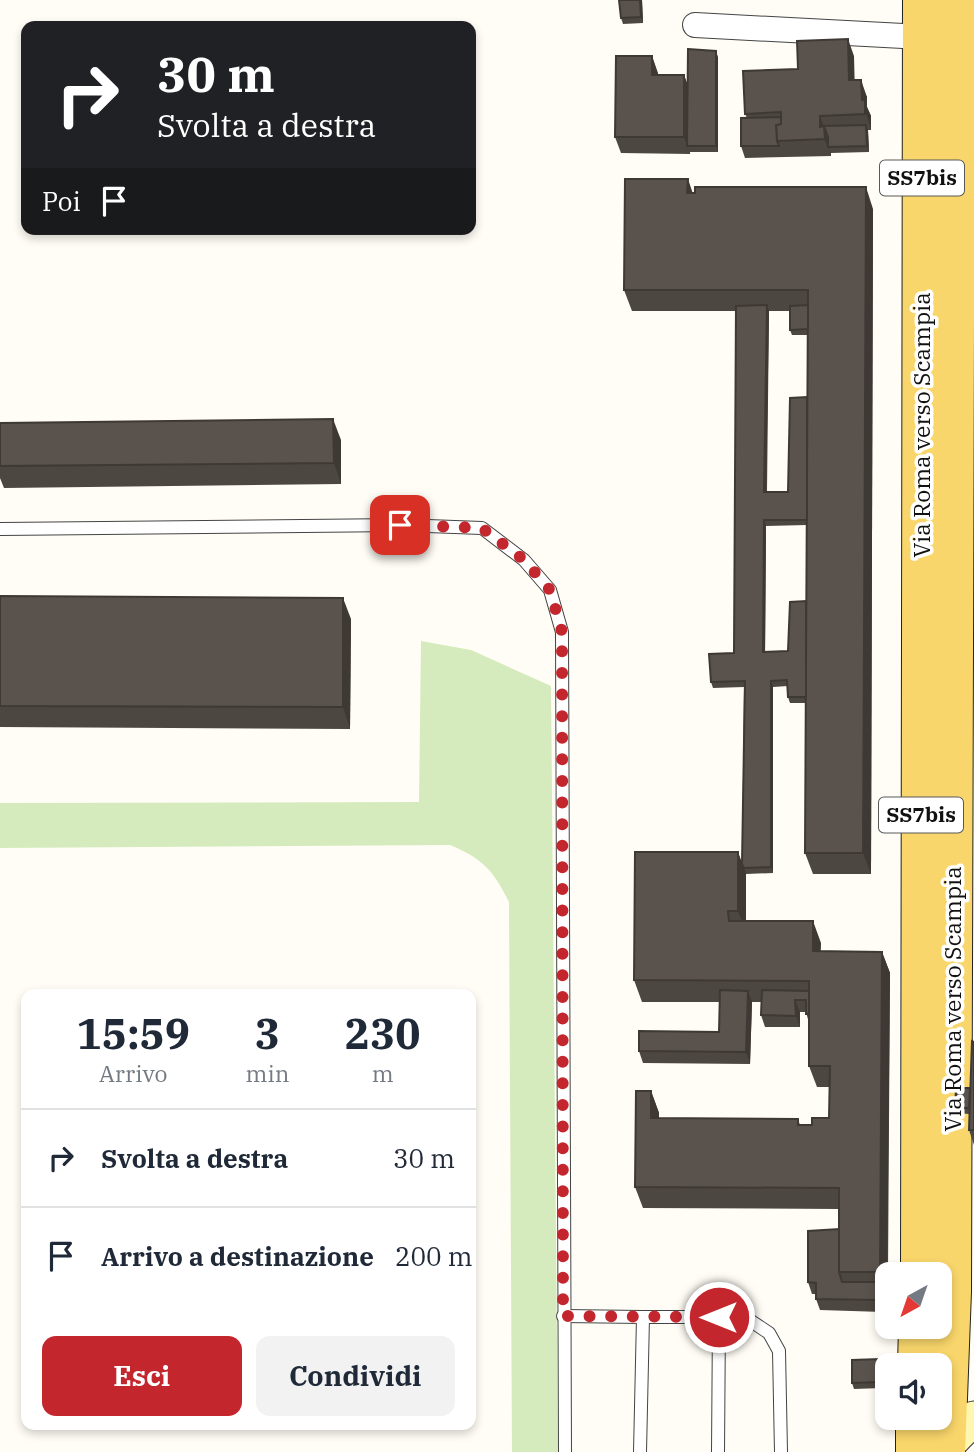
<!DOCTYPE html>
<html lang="it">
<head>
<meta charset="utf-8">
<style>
  :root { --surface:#fff; --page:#f2f2f3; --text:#1f2937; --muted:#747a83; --line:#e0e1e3; --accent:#c4262e }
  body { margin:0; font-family:"IBM Plex Serif",serif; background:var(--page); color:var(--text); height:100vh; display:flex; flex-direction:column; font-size:26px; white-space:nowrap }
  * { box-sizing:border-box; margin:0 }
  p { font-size:23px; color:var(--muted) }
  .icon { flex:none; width:38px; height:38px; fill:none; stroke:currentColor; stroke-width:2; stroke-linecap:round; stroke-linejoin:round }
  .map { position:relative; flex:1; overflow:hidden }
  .side { position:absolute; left:21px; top:989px; width:455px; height:441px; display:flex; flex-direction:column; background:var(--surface); border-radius:14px; box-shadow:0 4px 10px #0003 }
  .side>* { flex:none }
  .hud { position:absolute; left:21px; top:21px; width:455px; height:214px; border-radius:14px; box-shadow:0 4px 10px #0003; background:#202124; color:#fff; overflow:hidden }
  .needle { width:46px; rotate:220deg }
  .tools { position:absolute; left:875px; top:1262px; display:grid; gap:14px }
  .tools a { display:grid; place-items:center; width:77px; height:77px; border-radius:14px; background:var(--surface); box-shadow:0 4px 10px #0003; font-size:35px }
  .pin { position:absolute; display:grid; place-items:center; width:60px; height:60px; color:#fff; margin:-30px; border-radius:14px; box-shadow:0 4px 10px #0006 }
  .me { position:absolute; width:77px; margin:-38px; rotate:270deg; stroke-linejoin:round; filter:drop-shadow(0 0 5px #0008) }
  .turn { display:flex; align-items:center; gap:24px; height:147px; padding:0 21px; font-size:32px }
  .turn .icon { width:91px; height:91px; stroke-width:2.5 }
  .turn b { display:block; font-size:49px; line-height:60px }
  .then { display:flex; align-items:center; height:66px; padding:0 21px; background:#0003; gap:14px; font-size:26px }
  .eta { display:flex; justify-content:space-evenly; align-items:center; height:119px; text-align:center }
  .eta b { font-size:42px; font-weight:700; line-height:49px }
  .primary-button { display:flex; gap:14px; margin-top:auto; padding:14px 21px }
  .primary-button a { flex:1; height:80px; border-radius:14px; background:var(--accent); color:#fff; font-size:28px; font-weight:700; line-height:80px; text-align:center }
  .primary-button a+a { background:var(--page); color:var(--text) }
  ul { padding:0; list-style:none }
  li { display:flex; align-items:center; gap:21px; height:98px; padding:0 21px; border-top:2px solid var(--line) }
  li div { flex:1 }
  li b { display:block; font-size:26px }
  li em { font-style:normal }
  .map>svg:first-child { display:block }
  .green { fill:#d5ebbd }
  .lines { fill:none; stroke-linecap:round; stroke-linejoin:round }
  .lane-casing { stroke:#444; stroke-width:14 }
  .street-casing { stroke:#444; stroke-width:26 }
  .secondary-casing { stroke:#333; stroke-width:35 }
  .primary-casing { stroke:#222; stroke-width:40 }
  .lane { stroke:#fff; stroke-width:12 }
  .street { stroke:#fff; stroke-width:24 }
  .secondary { stroke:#fff6b0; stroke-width:33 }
  .primary { stroke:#f9d66b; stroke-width:38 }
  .wall { fill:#4d4742; fill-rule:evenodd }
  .shaded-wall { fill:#3f3936 }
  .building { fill:#5a524d; stroke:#3f3936; stroke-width:2 }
  .route { stroke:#c4262e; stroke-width:12; stroke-dasharray:0 21.6 }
  .labels { text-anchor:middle; stroke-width:7; stroke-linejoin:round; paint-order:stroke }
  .shield { fill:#fff; stroke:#585858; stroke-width:2 }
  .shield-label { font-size:21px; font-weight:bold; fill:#111 }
  .street-label { font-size:23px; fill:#111; stroke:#fff }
</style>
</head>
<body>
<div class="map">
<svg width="974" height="1452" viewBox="0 0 974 1452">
  <rect width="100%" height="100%" fill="#fffdf5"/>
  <path class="green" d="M421,641L471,650L551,686L558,1452H512L509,902C493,870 483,859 450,845L0,848V803L419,802Z"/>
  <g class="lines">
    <g class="lane-casing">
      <g id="lane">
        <polyline points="0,529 400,525 482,528 524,560 550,590 562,632 565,1452"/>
        <polyline points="563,1316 643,1317 640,1452"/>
        <polyline points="643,1317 719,1317 718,1452"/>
        <polyline points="719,1317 751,1321 769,1333 779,1351 781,1452"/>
      </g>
    </g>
    <g class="street-casing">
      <polyline id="street" points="695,25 922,37"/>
    </g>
    <g class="secondary-casing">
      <polyline id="secondary" points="941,1452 974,1418"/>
    </g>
    <g class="primary-casing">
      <g id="primary">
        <polyline points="920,1274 922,0"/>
        <polyline points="917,1365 918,1326"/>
        <polyline points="915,1452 915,1418"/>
        <polyline points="946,1452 952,1291 956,0"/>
      </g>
    </g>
    <use href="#lane" class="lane"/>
    <use href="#street" class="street"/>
    <use href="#secondary" class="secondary"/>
    <use href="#primary" class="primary"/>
  </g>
  <g class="wall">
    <polygon points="619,0 642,0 643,23 623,24 621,18"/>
    <polygon points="652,56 658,75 684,75 688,86 718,57 718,152 690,152 690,154 621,153 615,137"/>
    <polygon points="854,56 854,80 867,97 867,107 871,116 871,130 868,130 869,152 831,153 831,156 745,158 741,146 747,118 745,114 798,69"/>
    <path d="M692,193L873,209L871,874H813L805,853L806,703H790L788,697V686L773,687V873L746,874V921L821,943L820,951L882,952L890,973L888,1274H887V1294H883V1312L820,1310L816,1299V1294H812L808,1282L839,1229V1209L643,1208L635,1187L651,1091L659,1113V1118L798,1119L800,1125H812L829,1118L830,1087H817L809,1066V1023L806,1012H800V1027H765L761,1015L762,1002H752L750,1064L643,1063L639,1051L719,1032L720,1002H642L634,980L738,852L742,864L744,687L713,688L711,682L734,653L736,311H632L624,290ZM769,311H790V330L792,335H808L807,397L788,492H767ZM807,525L806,601L788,651L765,652L766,526Z"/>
    <polygon points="0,423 341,440 341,484 4,488 0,478"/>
    <polygon points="0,596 351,619 350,729 0,727"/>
    <polygon points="974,1042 974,1145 969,1130 969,1114 957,1113 955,1108 970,1088"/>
    <polygon points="880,1359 882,1365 882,1388 854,1389 852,1383"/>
  </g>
  <g class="shaded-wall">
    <polygon points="640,0 642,0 643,23 641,17"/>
    <polygon points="848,39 854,56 855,97 849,80"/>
    <polygon points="716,51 718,57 718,152 716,146"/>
    <polygon points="652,56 658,73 658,91 652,75"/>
    <polygon points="684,75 690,91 687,146 690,154 684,137"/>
    <polygon points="861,80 867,97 867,107 871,116 871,130 862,100"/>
    <polygon points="820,116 830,143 828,147 831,156 820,127"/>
    <polygon points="866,125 868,131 869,152 867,146"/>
    <polygon points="688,179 695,200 687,193"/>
    <polygon points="866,187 873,209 871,874 863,853"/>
    <polygon points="767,305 769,311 766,498 764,492"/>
    <polygon points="333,419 341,440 341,484 334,463"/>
    <polygon points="764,520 766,526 765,658 763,652"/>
    <polygon points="343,598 351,619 350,729 343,707"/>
    <polygon points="771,681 773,687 773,873 771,867"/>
    <polygon points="738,852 746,874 746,932 738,911"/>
    <polygon points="813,921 821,943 820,972 813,951"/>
    <polygon points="882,952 890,973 887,1291 880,1272"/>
    <polygon points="748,991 752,1002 750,1064 746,1052"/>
    <polygon points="795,1000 800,1012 800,1027 796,1016"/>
    <polygon points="651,1091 659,1113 659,1139 651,1118"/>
    <polygon points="879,1282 884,1294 883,1312 879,1300"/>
    <polygon points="880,1359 882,1365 882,1388 880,1382"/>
  </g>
  <g class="building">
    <polygon points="619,0 640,0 641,17 621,18"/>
    <polygon points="848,39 849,80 861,80 862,100 865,100 865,114 820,116 820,127 824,126 825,139 777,141 776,125 781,124 781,112 745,114 743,71 798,69 797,41"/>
    <polygon points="688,49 716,51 716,146 687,146"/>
    <polygon points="616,56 652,56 652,75 684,75 684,137 615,137"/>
    <polygon points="781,117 781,124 776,125 777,141 779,146 741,146 741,118"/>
    <polygon points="866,125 867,146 828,147 828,137 824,126"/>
    <polygon points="625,179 688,179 687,193 695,193 695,187 866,187 863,853 805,853 808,290 624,290"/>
    <polygon points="767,305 764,492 788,492 790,398 807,397 807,520 764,520 763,652 788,651 790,602 806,601 806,697 788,697 787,680 771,681 771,867 744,868 742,864 745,681 711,682 709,654 734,653 736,306"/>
    <polygon points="808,305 808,329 790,330 790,306"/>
    <polygon points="333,419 334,463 0,466 0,423"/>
    <polygon points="0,596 343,598 343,707 0,706"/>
    <polygon points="635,852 738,852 738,911 728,911 729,921 813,921 813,951 882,952 880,1272 839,1272 839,1188 635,1187 636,1091 651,1091 651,1118 798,1119 798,1125 812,1125 812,1118 829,1118 830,1066 809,1066 809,981 634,980"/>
    <polygon points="720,990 748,991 746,1052 639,1051 639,1031 719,1032"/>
    <polygon points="762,990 809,991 809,1014 806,1014 806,1000 795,1000 796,1016 761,1015"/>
    <polygon points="972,1041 974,1042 974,1130 969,1130"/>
    <polygon points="956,1088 970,1088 969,1108 955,1108"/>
    <polygon points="839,1229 839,1272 842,1282 879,1282 879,1300 816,1299 816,1283 808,1282 808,1231"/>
    <polygon points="880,1359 880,1382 852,1383 852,1360"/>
  </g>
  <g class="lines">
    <polyline class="route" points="400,525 482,528 524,560 550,590 562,632 563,1316 719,1317"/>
  </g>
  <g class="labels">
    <g class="shield">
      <rect x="880" y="160.5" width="84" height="35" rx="5"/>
      <rect x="879" y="797.5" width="84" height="35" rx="5"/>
    </g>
    <g class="shield-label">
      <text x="922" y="185">SS7bis</text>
      <text x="921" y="822">SS7bis</text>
    </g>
    <g class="street-label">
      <text transform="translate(922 425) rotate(-90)" y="8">Via Roma verso Scampia</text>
      <text transform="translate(953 999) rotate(-90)" y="8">Via Roma verso Scampia</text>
    </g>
  </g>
</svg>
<div class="tools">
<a><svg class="needle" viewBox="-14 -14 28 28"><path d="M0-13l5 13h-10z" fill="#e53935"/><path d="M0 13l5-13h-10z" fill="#747a83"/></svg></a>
<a><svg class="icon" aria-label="sound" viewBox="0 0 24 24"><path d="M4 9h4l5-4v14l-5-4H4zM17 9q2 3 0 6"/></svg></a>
</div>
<div class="pin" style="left:400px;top:525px;background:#d93025"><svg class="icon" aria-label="arrive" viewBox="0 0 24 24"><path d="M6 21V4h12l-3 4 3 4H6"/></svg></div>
<svg class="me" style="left:719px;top:1317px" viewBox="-20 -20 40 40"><circle r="17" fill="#c4262e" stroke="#fff" stroke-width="3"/><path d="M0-11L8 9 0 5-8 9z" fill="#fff"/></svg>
<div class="hud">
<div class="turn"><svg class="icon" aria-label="right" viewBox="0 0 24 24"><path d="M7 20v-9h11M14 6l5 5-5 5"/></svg><div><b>30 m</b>Svolta a destra</div></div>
<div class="then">Poi<svg class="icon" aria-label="arrive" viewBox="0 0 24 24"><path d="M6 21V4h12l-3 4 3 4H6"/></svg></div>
</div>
<section class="side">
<div class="eta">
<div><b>15:59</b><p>Arrivo</p></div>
<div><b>3</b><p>min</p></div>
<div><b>230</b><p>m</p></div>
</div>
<ul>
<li><svg class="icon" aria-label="right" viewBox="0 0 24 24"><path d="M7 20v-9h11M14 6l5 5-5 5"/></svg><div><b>Svolta a destra</b></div><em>30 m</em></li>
<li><svg class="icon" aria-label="arrive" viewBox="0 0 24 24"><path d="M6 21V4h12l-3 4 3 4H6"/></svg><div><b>Arrivo a destinazione</b></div><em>200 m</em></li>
</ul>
<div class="primary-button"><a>Esci</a><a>Condividi</a></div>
</section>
</div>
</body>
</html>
